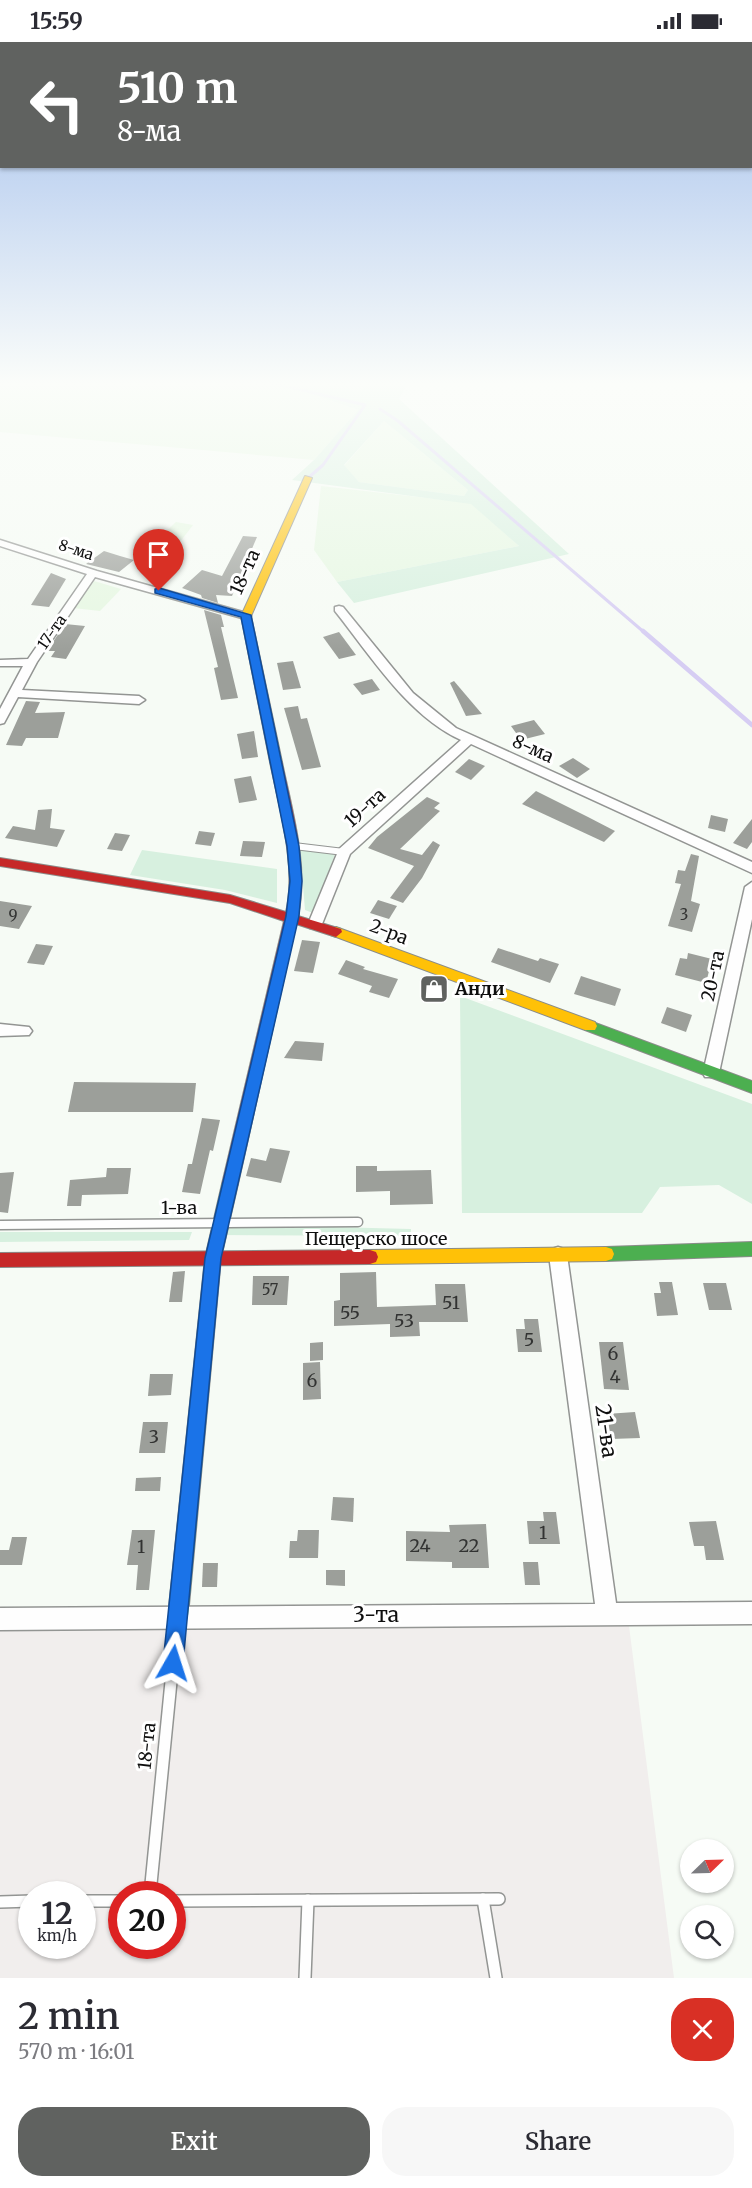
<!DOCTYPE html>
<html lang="en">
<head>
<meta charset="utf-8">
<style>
  :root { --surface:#fff; --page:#f7f7f7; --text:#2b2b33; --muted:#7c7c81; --accent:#606260 }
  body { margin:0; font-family:Merriweather,serif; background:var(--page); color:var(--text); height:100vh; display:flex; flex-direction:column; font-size:22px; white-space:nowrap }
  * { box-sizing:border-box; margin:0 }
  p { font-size:20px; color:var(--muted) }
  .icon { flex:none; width:33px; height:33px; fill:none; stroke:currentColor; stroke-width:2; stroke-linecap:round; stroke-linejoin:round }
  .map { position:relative; height:1936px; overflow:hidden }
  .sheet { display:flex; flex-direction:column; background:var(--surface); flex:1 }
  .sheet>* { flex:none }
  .top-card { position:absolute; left:0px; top:0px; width:753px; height:126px; box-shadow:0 2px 4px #0004; background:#606260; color:#fff; overflow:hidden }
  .needle { width:39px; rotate:67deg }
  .tools { position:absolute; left:680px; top:1797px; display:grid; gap:12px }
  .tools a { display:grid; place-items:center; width:54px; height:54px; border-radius:50%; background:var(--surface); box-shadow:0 2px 4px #0004; font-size:30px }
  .speed { position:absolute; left:18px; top:1839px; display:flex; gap:12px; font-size:30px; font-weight:700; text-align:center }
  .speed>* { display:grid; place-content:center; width:78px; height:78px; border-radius:50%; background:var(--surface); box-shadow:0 2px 4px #0004; line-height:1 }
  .speed small { font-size:15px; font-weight:400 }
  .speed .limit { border:9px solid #d22; background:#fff; color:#111 }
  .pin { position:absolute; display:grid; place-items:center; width:51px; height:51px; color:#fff; margin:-62px -26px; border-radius:50% 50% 50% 0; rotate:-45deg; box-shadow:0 0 6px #0007 }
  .pin .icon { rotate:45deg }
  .me { position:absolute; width:66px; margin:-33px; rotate:6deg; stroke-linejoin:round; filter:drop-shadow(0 0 4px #0008) }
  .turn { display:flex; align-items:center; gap:21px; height:126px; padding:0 18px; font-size:27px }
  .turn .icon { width:78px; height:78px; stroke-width:2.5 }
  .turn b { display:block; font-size:42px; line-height:51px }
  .round { display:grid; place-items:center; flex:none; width:63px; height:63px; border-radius:24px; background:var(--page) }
  .overview { display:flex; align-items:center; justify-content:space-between; height:102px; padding:0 18px }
  h1 { font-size:36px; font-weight:600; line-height:45px }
  .action { display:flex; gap:12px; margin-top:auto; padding:12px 18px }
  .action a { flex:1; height:69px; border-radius:24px; background:var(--accent); color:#fff; font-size:24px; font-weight:600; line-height:69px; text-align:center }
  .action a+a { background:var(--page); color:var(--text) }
  .status { display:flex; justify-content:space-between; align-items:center; height:42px; padding:0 30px; background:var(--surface); direction:ltr }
  .status svg { height:16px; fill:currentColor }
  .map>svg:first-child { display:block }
  .industrial { fill:#f1eeed; fill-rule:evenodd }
  .farmland { fill:#e6f7e2 }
  .green { fill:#d7f0df; fill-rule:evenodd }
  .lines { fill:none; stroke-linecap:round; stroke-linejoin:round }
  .stream-far1 { stroke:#d6cdf3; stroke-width:3 }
  .stream { stroke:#d6cdf3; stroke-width:4.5 }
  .building { fill:#9c9f9a }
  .lane-far2-casing { stroke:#939593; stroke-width:8 }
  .lane-far1-casing { stroke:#939593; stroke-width:11 }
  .lane-casing { stroke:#939593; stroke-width:14 }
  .street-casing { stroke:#939593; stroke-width:3 }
  .fast-casing { stroke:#8a8c89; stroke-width:2 }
  .slow-casing { stroke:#8a8c89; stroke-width:2 }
  .jam-casing { stroke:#8a8c89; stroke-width:2 }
  .lane-far2 { stroke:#fefefe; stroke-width:6 }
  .lane-far1 { stroke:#fefefe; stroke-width:8 }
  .lane { stroke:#fefefe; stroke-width:11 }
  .street { fill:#fefefe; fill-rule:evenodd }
  .fast { fill:#4caf50; fill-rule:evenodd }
  .slow { fill:#ffc107; fill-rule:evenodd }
  .jam { fill:#c62828; fill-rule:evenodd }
  .route { fill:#1a73e8; stroke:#114b97; stroke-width:1.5 }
  .labels { text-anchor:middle; stroke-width:6; stroke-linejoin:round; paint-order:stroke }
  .far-street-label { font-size:15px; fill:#0f0f0f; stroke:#fff }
  .number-label { font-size:15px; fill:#323332 }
  .street-label { font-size:18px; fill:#0f0f0f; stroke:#fff }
  .poi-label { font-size:18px; font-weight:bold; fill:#0f0f0f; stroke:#fff; text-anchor:start }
  .near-number-label { font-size:18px; fill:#323332 }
  .near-street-label { font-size:21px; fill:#0f0f0f; stroke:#fff }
</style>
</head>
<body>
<div class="status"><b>15:59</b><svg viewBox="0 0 49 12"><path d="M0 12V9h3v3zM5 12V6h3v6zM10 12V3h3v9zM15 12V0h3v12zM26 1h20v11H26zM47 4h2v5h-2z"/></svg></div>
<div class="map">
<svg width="752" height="1936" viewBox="0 0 752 1936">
  <rect width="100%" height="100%" fill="#f6fbf5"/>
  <path class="industrial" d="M628,1576L674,1936H0V1589ZM32,1852H82V1904H32ZM122,1852H172V1904H122Z"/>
  <g class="farmland">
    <polygon points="0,339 253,339 312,352 358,368 314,418 0,390"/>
    <polygon points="292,339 370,339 361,348 322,345"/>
    <polygon points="384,379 468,448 464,454 359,440 344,424"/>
    <polygon points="321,444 471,461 519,504 337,540 314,508"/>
    <polygon points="176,480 193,483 177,504 156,499"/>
    <polygon points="94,539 121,547 100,569 73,566"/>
  </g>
  <g class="green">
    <path d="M253,339C290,339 324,346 361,348L370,339H409L399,357L569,512L354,561L337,540L519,504L471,462L292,438L314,418L358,368L312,352ZM384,379L468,448L464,454L359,440L344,423Z"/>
    <polygon points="300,807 335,812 313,871 305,868"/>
    <polygon points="142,808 277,827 277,861 225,848 130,833"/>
    <polygon points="460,954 752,1062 752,1162 719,1143 660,1145 642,1171 462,1171"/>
    <polygon points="220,1182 411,1187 411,1194 217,1193"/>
    <polygon points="0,1190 192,1190 189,1198 0,1200"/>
  </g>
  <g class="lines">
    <g class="stream-far1">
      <polyline points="265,339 365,363 323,423 308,436"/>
      <polyline points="380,367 398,379 645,591"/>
    </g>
    <polyline class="stream" points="643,589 752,683"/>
  </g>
  <g class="building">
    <polygon points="243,494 257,495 232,554 216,553 218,561 202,556 201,553 182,546 202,528 222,534"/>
    <polygon points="104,509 120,514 134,518 119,530 86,522"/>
    <polygon points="51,531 66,537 49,565 31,563"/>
    <polygon points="204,568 221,573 224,585 221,585 238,656 221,658 214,626 218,625"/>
    <polygon points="65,582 85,584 66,617 51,615 55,609 47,609"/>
    <polygon points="339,590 356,613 339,617 323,595"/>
    <polygon points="293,619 301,646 283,648 277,621"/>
    <polygon points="372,637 380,648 362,653 353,642"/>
    <polygon points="454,639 482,672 466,674 450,641"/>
    <polygon points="26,659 40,660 35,671 65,670 58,696 26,696 22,704 6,703"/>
    <polygon points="298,664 301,677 307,676 321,725 302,728 284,666"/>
    <polygon points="534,678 545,692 521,698 511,684"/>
    <polygon points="254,689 258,715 242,717 237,692"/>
    <polygon points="573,716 590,727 577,736 559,724"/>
    <polygon points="469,717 485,724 471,738 455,730"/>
    <polygon points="251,734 257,758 239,761 234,737"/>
    <polygon points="536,749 588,775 615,789 604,800 522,762"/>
    <polygon points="427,755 440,761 434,766 440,769 400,807 422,813 433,799 440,803 422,836 403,861 390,856 414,824 368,806 377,795"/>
    <polygon points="52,767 50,786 65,788 57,805 5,796 13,784 35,788 38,768"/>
    <polygon points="711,773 728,777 725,790 708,786"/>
    <polygon points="752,777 752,800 747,807 733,801"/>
    <polygon points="199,789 215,791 211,804 195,802"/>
    <polygon points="115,791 130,793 122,809 107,807"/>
    <polygon points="243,799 265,800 262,815 240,814"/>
    <polygon points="691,812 699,814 691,859 700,862 692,890 668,884 681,842 675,841 678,828 685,829"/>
    <polygon points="378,858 397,864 389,877 370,871"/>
    <polygon points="0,859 32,864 19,887 0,884"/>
    <polygon points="302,898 320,900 313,931 294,929"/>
    <polygon points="36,902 53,904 44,923 27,921"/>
    <polygon points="498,906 538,919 540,916 559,922 550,941 491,920"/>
    <polygon points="688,911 712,917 706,941 675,933 680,916 687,917"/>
    <polygon points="346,918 365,925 363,927 398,937 389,956 369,950 372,944 338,932"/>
    <polygon points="581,934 621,947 615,964 574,952"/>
    <polygon points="429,938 446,944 439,956 422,950"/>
    <polygon points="667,965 692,973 686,990 661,981"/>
    <polygon points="295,999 324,1001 322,1019 284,1016"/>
    <polygon points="74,1040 196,1041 193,1070 68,1070"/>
    <polygon points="202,1076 220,1078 213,1109 210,1108 200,1152 182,1150 188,1122 192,1122"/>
    <polygon points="270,1106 290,1109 281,1141 246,1134 251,1116 266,1119"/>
    <polygon points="356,1124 377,1124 377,1129 431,1128 433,1162 390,1163 390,1149 356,1150"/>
    <polygon points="107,1126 131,1126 128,1152 82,1153 81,1164 67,1164 70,1138 106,1135"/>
    <polygon points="14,1130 8,1171 0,1170 0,1131"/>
    <polygon points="185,1229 182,1260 169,1260 173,1230"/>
    <polygon points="376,1230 377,1265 436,1263 435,1242 465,1242 468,1280 419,1280 420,1294 390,1295 390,1282 334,1284 334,1259 340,1258 340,1231"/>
    <polygon points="253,1234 289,1234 287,1263 252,1263"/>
    <polygon points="659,1240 672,1240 678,1273 657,1274 654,1251 661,1251"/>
    <polygon points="703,1241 726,1241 732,1268 709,1268"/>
    <polygon points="524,1277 538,1277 542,1310 518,1310 516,1287 525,1287"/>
    <polygon points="323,1300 323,1318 310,1319 310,1301"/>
    <polygon points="599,1300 623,1300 629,1348 604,1347"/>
    <polygon points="320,1320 321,1357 303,1358 303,1321"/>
    <polygon points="150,1332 173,1332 171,1353 148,1354"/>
    <polygon points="635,1370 640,1396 611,1397 606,1372"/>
    <polygon points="143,1380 168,1380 165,1411 139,1411"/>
    <polygon points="161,1435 160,1449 135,1449 136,1436"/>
    <polygon points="333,1455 354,1456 353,1480 331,1478"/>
    <polygon points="543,1470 556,1470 560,1502 529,1502 527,1479 544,1479"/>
    <polygon points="716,1479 724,1518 706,1518 704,1504 694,1504 689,1480"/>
    <polygon points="486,1482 489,1526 452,1526 452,1520 406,1519 406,1489 450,1490 449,1483"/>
    <polygon points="132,1488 155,1488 149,1548 136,1548 138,1523 127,1523"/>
    <polygon points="298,1488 319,1488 318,1516 289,1516 290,1499 297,1499"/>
    <polygon points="12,1495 27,1495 22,1523 0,1523 0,1508 9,1508"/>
    <polygon points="523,1520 538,1520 540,1543 525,1543"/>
    <polygon points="203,1521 218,1521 217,1545 202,1545"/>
    <polygon points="326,1528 345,1528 345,1544 326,1543"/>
  </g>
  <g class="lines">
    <g class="lane-far2-casing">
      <polyline id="lane-far2" points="294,804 344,810"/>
    </g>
    <g class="lane-far1-casing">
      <polyline id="lane-far1" points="0,1183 358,1180"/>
    </g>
    <g class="lane-casing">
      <g id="lane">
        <polyline points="150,1852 177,1579"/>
        <polyline points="483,1857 496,1936"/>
        <polyline points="82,1859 122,1859"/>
        <polyline points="172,1859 499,1857"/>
        <polyline points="0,1860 32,1859"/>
        <polyline points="305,1936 308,1858"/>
      </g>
    </g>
    <g class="street-casing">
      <g id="street">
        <polygon points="0,498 97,529 250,572 251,574 242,576 95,535 37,620 22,648 139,654 145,658 139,662 18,655 4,681 0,682 0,667 23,624 0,624 0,618 28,617 87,532 0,504"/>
        <path d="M339,564L343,565L413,651L456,686L752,820V831L471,702L350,812L322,882L320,886H310L308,882L339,807L461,698C407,673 371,614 335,569V565Z"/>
        <polygon points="752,840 752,877 719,1031 717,1035 705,1035 703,1031 745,845"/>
        <polygon points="0,982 29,985 32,989 29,993 0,994"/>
        <polygon points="558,1205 564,1207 567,1213 616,1561 752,1560 752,1582 0,1588 0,1566 595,1562 549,1213 552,1207"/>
      </g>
    </g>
    <g class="fast-casing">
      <g id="fast">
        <polygon points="590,979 752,1039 752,1051 585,988 583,984 585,980"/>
        <polygon points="230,1135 235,1137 238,1142 221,1216 188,1574 185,1581 178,1584 171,1581 168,1574 205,1216 222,1142 225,1137"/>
        <polygon points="752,1200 752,1214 606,1219 600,1217 598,1212 600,1207 606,1205"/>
      </g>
    </g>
    <g class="slow-casing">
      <g id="slow">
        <polygon points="305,434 312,436 251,574 282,720 276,724 270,720 241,574"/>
        <polygon points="336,885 595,980 597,984 595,988 585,988 331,893 330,890"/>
        <polygon points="606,1205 612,1207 614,1212 612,1217 606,1219 370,1222 364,1220 362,1215 364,1210 370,1208"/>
      </g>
    </g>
    <g class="jam-casing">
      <g id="jam">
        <path d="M276,716L282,720C292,769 309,824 298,874L341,887L342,890L336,895L296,882L238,1142L235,1147L230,1149L225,1147L222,1142L284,879L230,861L0,824V816L230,853L286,870C297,825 279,764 270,720Z"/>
        <polygon points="370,1208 376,1210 378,1215 376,1220 370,1222 0,1225 0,1211"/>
      </g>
    </g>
    <use href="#lane-far2" class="lane-far2"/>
    <use href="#lane-far1" class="lane-far1"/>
    <use href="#lane" class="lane"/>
    <use href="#street" class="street"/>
    <use href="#fast" class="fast"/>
    <use href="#slow" class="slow"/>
    <use href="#jam" class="jam"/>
  </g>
  <linearGradient id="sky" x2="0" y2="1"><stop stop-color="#a1beec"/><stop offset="0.56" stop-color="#fbfdfa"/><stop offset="1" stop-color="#fbfdfa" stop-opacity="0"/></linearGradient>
  <rect width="752" height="610" fill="url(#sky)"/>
  <polygon class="route" points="159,546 251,573 299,804 302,839 299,874 221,1216 183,1621 180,1628 173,1631 166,1628 163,1621 205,1216 286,874 290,839 287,804 241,575 155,551 155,547"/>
  <defs>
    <g id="shop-square" transform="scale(1.5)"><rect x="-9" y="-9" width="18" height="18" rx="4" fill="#606260" stroke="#fff"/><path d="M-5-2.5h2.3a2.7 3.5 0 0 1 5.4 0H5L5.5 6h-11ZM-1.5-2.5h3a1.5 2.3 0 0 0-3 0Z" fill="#fff"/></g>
  </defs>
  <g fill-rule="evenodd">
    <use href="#shop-square" x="434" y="947"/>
  </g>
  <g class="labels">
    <g class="far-street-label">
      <text transform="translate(76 508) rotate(18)" y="5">8-ма</text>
      <text transform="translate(52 590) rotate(-55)" y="5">17-та</text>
    </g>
    <g class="number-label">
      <text x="684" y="878">3</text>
      <text x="13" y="879">9</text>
      <text x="270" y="1253">57</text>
    </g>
    <g class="street-label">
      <text transform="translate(245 530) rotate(-66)" y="6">18-та</text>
      <text transform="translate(533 707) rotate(24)" y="6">8-ма</text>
      <text transform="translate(365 766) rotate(-42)" y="6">19-та</text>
      <text transform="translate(389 890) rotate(21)" y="6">2-ра</text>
      <text transform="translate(713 934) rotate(-78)" y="6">20-та</text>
      <text x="179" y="1172">1-ва</text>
      <text x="376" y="1203">Пещерско шосе</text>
      <text transform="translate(147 1704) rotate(-84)" y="6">18-та</text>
    </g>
    <g class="poi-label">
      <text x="455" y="953">Анди</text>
    </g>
    <g class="near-number-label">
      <text x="451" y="1267">51</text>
      <text x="350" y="1277">55</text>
      <text x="404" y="1285">53</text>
      <text x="529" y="1304">5</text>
      <text x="613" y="1318">6</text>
      <text x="615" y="1341">4</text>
      <text x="312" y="1345">6</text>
      <text x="154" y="1401">3</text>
      <text x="543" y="1497">1</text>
      <text x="420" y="1510">24</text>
      <text x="469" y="1510">22</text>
      <text x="141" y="1511">1</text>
    </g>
    <g class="near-street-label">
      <text transform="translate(606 1389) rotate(82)" y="7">21-ва</text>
      <text x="376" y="1580">3-та</text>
    </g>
  </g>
</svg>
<div class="tools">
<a><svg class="needle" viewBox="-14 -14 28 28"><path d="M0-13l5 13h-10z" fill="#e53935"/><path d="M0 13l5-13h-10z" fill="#7c7c81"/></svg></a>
<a><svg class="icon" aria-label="search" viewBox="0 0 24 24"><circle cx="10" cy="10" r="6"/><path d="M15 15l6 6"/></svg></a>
</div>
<div class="speed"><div>12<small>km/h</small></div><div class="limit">20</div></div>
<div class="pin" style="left:159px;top:549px;background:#d93025"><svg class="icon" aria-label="arrive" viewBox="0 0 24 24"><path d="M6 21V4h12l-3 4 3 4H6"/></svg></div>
<svg class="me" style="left:173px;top:1621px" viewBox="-20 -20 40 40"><path d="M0-17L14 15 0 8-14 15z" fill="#1a73e8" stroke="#fff" stroke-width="4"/></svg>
<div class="top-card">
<div class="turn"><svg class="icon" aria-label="left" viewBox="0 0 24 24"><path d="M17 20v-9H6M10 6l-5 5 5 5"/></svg><div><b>510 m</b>8-ма</div></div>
</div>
</div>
<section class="sheet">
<div class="overview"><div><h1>2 min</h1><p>570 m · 16:01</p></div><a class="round" style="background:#d93025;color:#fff"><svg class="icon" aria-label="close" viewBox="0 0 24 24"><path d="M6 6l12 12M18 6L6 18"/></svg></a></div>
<div class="action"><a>Exit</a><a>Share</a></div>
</section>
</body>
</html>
